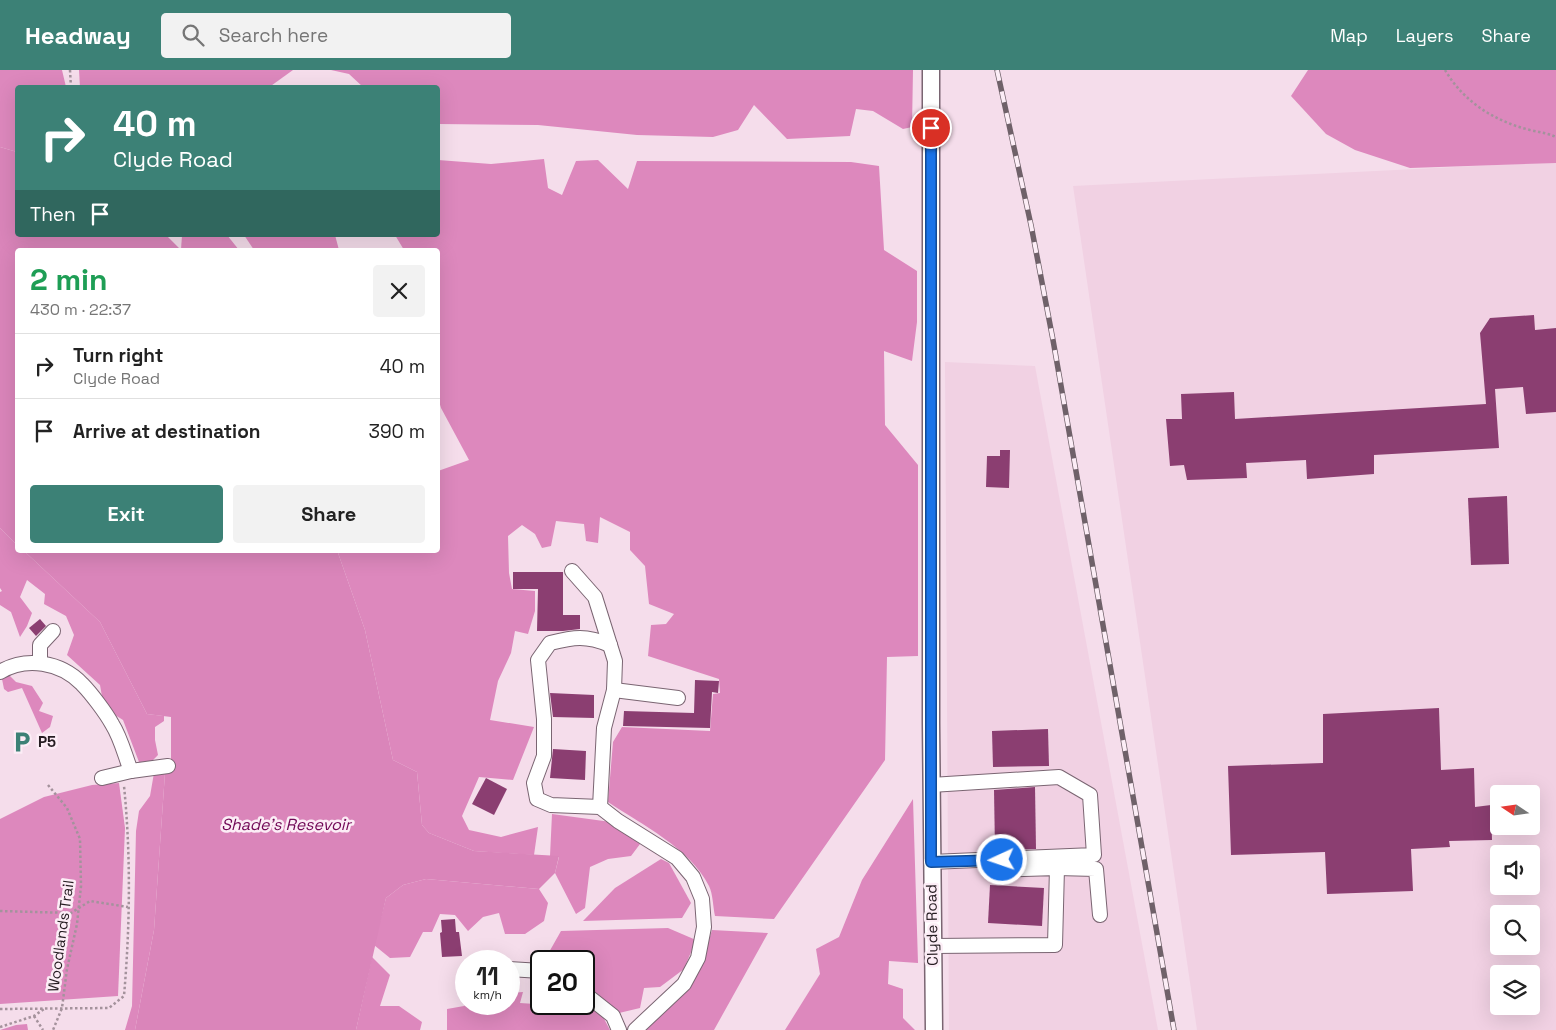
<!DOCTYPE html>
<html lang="en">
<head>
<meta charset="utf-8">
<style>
  :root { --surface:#fff; --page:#f2f2f2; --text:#222; --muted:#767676; --line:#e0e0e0; --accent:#3c8176 }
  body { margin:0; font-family:"Space Grotesk",sans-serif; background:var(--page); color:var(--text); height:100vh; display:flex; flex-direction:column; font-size:19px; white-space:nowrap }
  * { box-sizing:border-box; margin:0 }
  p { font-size:16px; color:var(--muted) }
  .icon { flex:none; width:28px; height:28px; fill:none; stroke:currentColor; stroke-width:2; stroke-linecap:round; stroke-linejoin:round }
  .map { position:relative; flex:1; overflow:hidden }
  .side { position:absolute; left:15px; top:178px; width:425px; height:305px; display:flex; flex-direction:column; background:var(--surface); border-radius:5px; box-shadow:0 5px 20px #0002 }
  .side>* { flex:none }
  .banner { position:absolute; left:15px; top:15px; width:425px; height:152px; border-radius:5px; box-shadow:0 5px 20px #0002; background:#3c8176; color:#fff; overflow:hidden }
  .needle { width:32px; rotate:283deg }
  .controls { position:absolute; left:1490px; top:715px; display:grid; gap:10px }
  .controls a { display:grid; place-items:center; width:50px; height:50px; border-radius:5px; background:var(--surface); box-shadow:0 5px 20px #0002; font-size:25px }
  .speed { position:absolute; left:455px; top:880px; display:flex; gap:10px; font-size:25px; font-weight:700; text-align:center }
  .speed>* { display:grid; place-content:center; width:65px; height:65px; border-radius:50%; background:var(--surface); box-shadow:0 5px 20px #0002; line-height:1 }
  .speed small { font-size:12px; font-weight:400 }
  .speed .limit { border:2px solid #111; border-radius:8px; background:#fff; color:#111 }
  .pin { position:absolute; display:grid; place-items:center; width:42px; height:42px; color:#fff; margin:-21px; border:2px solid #fff; border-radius:50%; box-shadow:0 1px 5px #0007 }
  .me { position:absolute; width:55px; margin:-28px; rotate:267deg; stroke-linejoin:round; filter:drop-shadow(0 0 4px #0008) }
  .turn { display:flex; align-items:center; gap:18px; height:105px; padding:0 15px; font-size:22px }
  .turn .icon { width:65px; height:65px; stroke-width:2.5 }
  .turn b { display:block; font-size:35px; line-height:42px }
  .then { display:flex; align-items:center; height:48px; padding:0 15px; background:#0003; gap:10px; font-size:19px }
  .round { display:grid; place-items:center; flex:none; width:52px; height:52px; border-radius:5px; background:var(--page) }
  .head { display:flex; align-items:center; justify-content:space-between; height:85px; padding:0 15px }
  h1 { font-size:30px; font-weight:800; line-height:38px; color:#1e9e55 }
  .action { display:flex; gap:10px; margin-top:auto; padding:10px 15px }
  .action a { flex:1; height:58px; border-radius:5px; background:var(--accent); color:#fff; font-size:20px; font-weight:800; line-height:58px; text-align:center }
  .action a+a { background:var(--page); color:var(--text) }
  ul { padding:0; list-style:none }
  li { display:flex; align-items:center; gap:15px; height:65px; padding:0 15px; border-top:1px solid var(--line) }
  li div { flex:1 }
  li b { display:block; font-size:19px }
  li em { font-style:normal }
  header { display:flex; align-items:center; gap:30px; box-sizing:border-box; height:70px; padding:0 25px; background:var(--accent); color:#fff }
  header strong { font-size:24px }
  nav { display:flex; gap:28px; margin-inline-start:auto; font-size:18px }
  .search { width:350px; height:45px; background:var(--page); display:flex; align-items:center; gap:12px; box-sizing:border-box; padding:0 18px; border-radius:5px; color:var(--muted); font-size:19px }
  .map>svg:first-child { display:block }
  .built { fill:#f1d1e3; fill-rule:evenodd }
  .forest { fill:#dd88bd }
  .water { fill:#da85ba }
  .building { fill:#8b3e71 }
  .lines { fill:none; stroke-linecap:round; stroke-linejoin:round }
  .minor-casing { stroke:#7a6572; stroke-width:16 }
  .major-casing { stroke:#7a6572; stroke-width:19 }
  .path { stroke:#a4929c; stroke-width:2.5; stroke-dasharray:2.5 2.5; stroke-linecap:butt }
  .minor { stroke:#fff; stroke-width:14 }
  .major { stroke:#fff; stroke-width:16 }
  .rail-casing { stroke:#6f6169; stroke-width:5.5 }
  .rail { stroke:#fcedf6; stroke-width:4; stroke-dasharray:11; stroke-linecap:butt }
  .route-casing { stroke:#114b97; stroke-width:12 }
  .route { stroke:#1a73e8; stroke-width:9 }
  .labels { text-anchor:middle; stroke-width:5; stroke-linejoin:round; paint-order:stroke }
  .poi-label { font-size:15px; font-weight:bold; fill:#261d22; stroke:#fcedf6; text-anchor:start }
  .street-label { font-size:15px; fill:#261d22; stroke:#fcedf6 }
  .water-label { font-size:16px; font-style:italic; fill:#700755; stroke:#fcedf6 }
</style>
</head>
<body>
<header>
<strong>Headway</strong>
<div class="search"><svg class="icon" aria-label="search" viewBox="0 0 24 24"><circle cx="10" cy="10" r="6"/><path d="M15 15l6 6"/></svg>Search here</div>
<nav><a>Map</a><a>Layers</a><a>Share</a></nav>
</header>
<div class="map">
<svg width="1556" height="960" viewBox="0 0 1556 960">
  <rect width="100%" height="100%" fill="#f5ddeb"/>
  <g class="built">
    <path d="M1556,92V960H1197L1073,116ZM1499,724H1531V756H1499ZM1499,784H1531V816H1499ZM1499,844H1531V876H1499ZM1499,904H1531V936H1499Z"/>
    <polygon points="945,292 1035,296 1158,960 949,960"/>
  </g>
  <g class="forest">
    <polygon points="0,0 62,0 66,17 18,18 17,82 0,77"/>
    <polygon points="79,0 293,0 268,18 80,17"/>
    <polygon points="331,0 913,0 912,57 903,59 873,41 856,39 850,66 787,69 754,35 738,60 713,67 637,65 538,55 438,54 438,18 363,17 349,4"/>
    <polygon points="1308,0 1556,0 1556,93 1410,98 1355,80 1326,64 1291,26"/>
    <path d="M544,89L548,118L562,125L576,91L598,90L628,119L637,91L851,92L879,96L884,180L917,201V252L912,291L884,281L885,355L918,395V586L887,587L885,690L774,849L715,846C713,837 713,824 709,816C691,779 641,754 608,732L613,672L622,657L710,661L713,624L720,623L719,609L648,586L651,555L666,554L674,544L649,534L645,496L630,480V462L600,447L598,473L586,471L584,454L556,451L551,476L542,478L535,464L522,455L508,466L509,503L512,519L535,521V541L528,564L515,561L511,583L498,611L490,650L534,657L513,710L479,707L462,746L469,760L501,767L538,757L534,785L474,781L429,763L422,755L417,702L393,690L365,560L337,480H438V401L469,390L441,338L438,328V180H404L395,165H438V90L491,94Z"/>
    <polygon points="182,165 227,165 239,180 181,180"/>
    <polygon points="244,165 335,165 339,180 254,180"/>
    <polygon points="0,458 17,475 18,480 23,480 100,552 147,644 164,646 164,651 155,657 155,670 158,685 152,691 139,692 123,650 104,638 100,615 67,585 74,565 66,546 44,534 45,524 27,510 20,527 32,543 27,556 20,567 11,542 0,535 0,522 2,521 0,518"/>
    <polygon points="8,604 16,612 32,616 43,633 39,641 53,646 50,657 42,663 22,618 8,622 4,619 2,609"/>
    <polygon points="154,703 165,703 154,860 135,960 125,960 132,936 136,761 139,741 150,726"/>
    <polygon points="119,713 125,758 118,926 0,934 0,749 44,727 92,715"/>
    <polygon points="913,729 918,893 889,891 888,914 903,919 903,948 915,960 785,960 820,904 816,879 839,867 862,810"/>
    <polygon points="552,744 611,752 640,774 631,786 608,789 590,797 585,838 576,844 555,803 559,787 550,786"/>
    <polygon points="661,789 669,793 691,833 682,848 583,851 615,818"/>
    <polygon points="426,809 539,819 548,833 544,851 525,864 505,864 499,843 483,847 468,861 455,845 440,844 432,862 423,862 410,887 390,888 374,875 386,828 403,815"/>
    <polygon points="668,858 696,870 684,899 660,917 644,918 640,938 619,943 584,912 584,891 544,891 561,861"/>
    <polygon points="712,860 768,863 714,960 645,960 680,928 701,896"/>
    <polygon points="372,887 390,905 380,936 399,936 422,952 420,960 356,960"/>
    <polygon points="541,918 541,934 584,934 584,930 602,945 610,960 447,960 447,939 464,936 466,933 509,934 509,923 523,922 520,933 535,934"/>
    <polygon points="27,954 28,960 0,960 16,955"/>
  </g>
  <g class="water">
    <polygon points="0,77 17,82 18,165 166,165 181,180 18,180 17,475 0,458"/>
    <polygon points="23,480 337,480 365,560 393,690 417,702 422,755 429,763 474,781 559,786 555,803 539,819 426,809 403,815 386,828 356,960 135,960 154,860 165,703 171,690 171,647 147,644 100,552"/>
  </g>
  <g class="building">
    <polygon points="1534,245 1535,260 1556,258 1556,342 1526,344 1523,317 1495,319 1499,378 1374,385 1374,404 1307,409 1306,390 1246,393 1247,408 1187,410 1184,395 1170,396 1166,349 1182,349 1181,324 1234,322 1235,349 1486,334 1480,263 1490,248"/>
    <polygon points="1000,380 1010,380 1009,418 986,417 987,386 1000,386"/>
    <polygon points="1507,426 1509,494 1471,495 1468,428"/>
    <polygon points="513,502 563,502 563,545 580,545 580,559 563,561 537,561 538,519 513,519"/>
    <polygon points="40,549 46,556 36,566 29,558"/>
    <polygon points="695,610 719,611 718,623 712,622 710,658 623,656 624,641 694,643"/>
    <polygon points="550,623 594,625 594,648 553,647"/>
    <polygon points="1439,638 1441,700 1474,698 1475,737 1491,735 1492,770 1449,771 1450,777 1411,779 1413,821 1327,824 1325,782 1231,785 1228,696 1323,693 1323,644"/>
    <polygon points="1048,659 1049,696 993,697 992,661"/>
    <polygon points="553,679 586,681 585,710 550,708"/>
    <polygon points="486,708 507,719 494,745 472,734"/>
    <polygon points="1035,717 1036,779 995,780 994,720"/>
    <polygon points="990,815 1044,818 1042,856 988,853"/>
    <polygon points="455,849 456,862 459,862 462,886 442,887 440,863 442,862 441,850"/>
  </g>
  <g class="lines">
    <g class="minor-casing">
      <g id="minor">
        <polyline points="572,501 595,527 615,591 614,620 604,658 600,737"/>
        <path d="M610,575C586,565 574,567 550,573L538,590L544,649V686L534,713L537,729L551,735L600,737L618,751L677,788L693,807L702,829L704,857L698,888L684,914L635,960"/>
        <polyline points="40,593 40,575 53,561"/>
        <path d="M0,602C26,586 61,592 82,614C91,623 106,643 112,654C121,668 125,686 131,701"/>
        <polyline points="614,620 678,628"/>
        <polyline points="102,708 131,701 168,696"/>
        <polyline points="931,715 1059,707 1090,725 1094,785 931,792"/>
        <polyline points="1057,798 1096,799 1100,845"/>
        <polyline points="933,876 1055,875 1057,798 993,800 984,791"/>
        <polyline points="509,899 541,901"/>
        <polyline points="584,923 613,946 619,960"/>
      </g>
    </g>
    <g class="major-casing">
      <polyline id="major" points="931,0 931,653 934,960"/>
    </g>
    <g class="path">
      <polyline points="70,0 71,18"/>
      <path d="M1445,0C1464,32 1494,51 1530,60C1539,62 1547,63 1556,67"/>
      <polyline points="48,715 67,738 80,769 81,816 77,854 67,899 62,938 53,960"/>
      <polyline points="0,841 71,843 90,831 128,837"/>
      <path d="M0,939L109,938L124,926C130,856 131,786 124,716"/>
      <polyline points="34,946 43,960"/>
      <polyline points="0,957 34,946 44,939"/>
    </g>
    <use href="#minor" class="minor"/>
    <use href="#major" class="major"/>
    <g class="rail-casing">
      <polyline id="rail" points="997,0 1031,155 1053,270 1174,960"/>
    </g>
    <use href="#rail" class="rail"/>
  </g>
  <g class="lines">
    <g class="route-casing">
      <polyline id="route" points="931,58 931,792 1002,790"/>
    </g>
    <use href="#route" class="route"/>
  </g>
  <defs>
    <g id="parking-bare" transform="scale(1.725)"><path d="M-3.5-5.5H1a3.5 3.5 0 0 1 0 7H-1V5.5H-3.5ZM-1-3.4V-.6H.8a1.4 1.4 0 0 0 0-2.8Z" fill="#3c8176" stroke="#fcedf6" stroke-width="2.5" paint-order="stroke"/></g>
  </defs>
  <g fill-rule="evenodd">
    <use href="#parking-bare" x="22" y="672"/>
  </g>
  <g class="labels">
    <g class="poi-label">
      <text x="38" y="677">P5</text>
    </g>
    <g class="street-label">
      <text transform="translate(932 855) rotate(-91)" y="5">Clyde Road</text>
      <text transform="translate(61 866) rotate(-82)" y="5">Woodlands Trail</text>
    </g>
    <g class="water-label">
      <text x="286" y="760">Shade’s Resevoir</text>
    </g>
  </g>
</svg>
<div class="controls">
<a><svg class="needle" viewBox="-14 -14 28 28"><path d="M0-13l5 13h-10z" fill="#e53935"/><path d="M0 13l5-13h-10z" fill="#767676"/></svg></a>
<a><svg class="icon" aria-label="sound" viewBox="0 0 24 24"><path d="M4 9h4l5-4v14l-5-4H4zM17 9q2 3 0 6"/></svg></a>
<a><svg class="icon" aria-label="search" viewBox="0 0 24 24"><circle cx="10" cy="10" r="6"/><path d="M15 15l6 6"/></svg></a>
<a><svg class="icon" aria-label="layers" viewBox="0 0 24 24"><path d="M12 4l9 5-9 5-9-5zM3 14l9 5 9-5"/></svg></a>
</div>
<div class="speed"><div>11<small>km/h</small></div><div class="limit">20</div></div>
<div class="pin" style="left:931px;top:58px;background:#d93025"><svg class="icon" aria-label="arrive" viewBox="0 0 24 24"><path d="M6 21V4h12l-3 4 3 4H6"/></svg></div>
<svg class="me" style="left:1002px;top:790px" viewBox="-20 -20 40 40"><circle r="17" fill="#1a73e8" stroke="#fff" stroke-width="3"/><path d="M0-11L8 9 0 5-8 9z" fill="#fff"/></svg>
<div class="banner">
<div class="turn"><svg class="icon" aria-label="right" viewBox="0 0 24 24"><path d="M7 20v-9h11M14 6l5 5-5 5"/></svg><div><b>40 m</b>Clyde Road</div></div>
<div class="then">Then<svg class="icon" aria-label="arrive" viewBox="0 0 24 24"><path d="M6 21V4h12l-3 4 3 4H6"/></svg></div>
</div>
<section class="side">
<div class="head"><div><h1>2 min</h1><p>430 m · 22:37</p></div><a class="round"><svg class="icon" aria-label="close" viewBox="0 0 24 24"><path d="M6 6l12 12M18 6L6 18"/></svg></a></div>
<ul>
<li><svg class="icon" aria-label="right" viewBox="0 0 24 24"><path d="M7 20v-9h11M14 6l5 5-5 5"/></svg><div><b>Turn right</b><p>Clyde Road</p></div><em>40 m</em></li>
<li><svg class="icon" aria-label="arrive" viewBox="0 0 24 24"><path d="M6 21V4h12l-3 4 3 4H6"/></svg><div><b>Arrive at destination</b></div><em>390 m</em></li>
</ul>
<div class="action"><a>Exit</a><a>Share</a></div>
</section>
</div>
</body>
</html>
